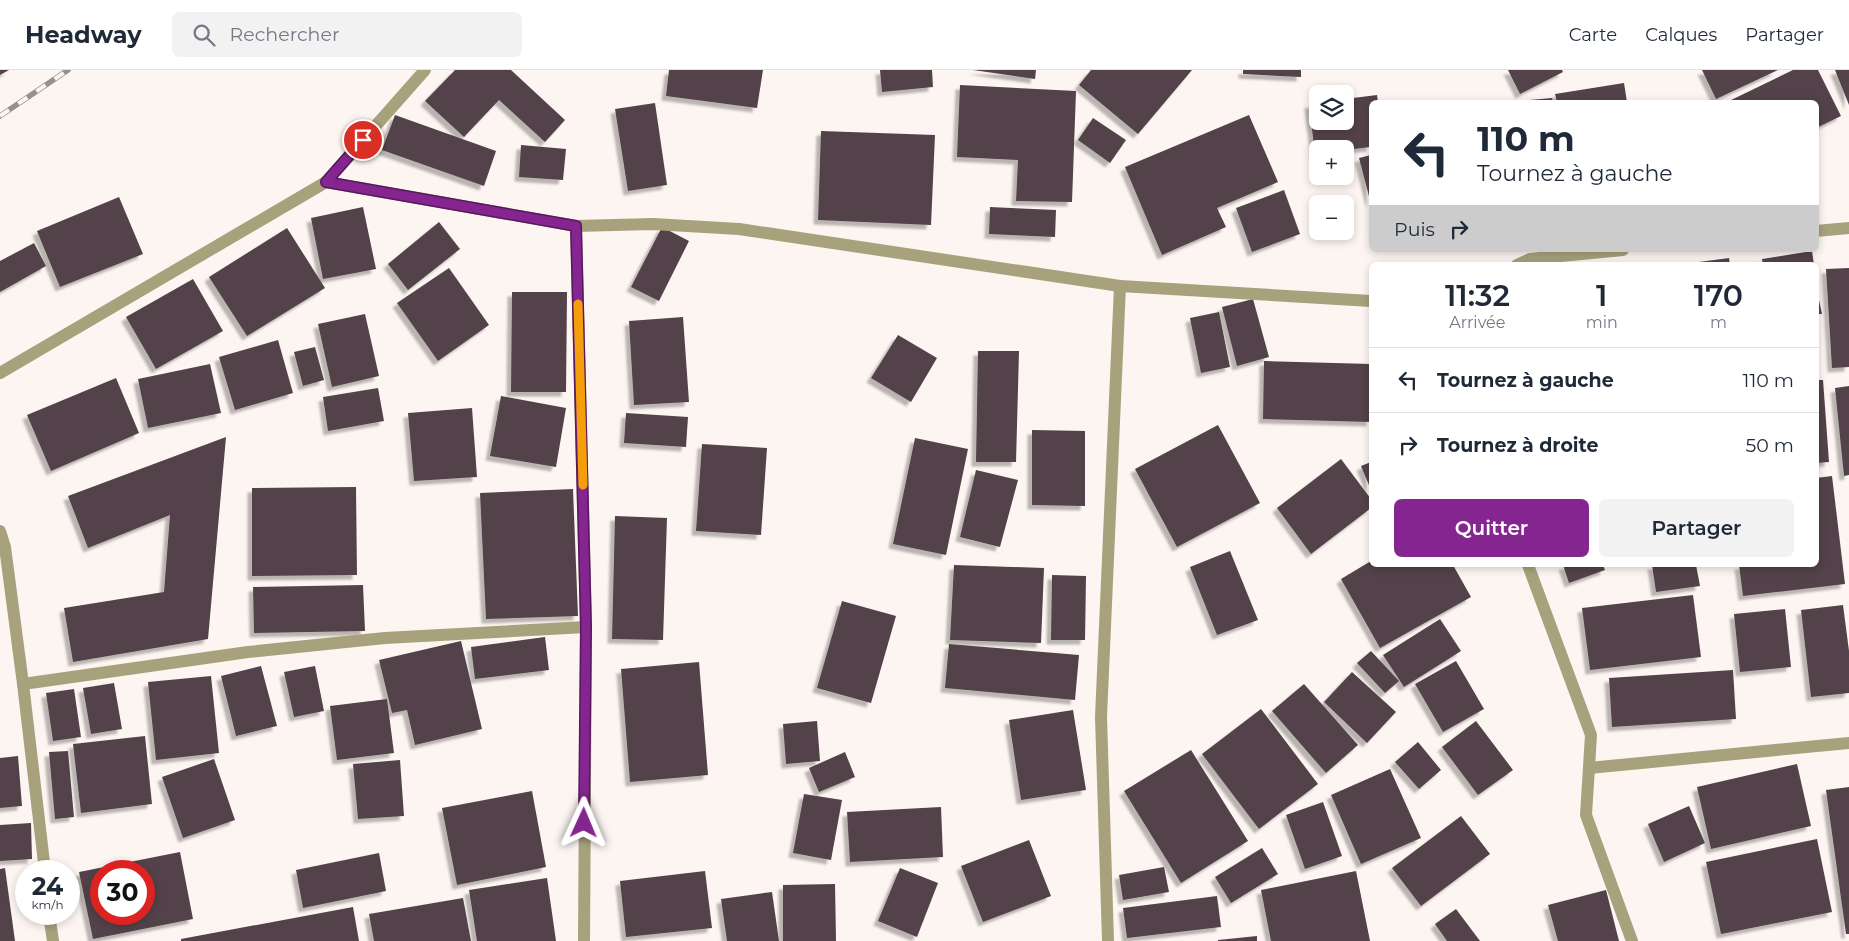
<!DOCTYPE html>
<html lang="fr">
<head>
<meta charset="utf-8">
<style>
  :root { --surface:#fff; --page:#f2f2f3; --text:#1f2937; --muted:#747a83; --line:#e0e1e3; --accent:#852690 }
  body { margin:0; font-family:Montserrat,sans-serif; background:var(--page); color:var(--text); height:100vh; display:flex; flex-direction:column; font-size:19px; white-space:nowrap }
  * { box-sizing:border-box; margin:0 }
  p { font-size:16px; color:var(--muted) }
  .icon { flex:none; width:28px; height:28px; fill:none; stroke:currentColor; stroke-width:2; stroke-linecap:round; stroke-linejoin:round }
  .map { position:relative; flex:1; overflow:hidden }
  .side { position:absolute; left:1369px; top:192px; width:450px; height:305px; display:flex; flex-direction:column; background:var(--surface); border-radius:8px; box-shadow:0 2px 8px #0003 }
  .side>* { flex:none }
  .guide { position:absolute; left:1369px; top:30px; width:450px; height:152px; border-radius:8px; box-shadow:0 2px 8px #0003; background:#fff; color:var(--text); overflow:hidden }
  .controls { position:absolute; left:1309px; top:15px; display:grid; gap:10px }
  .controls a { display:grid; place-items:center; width:45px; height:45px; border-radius:8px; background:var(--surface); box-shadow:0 2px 8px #0003; font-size:25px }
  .speed { position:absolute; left:15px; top:790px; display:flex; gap:10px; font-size:25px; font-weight:700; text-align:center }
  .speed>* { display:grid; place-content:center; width:65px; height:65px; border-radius:50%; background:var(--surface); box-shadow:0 2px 8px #0003; line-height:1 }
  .speed small { font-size:12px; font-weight:400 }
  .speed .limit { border:8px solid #d22; background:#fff; color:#111 }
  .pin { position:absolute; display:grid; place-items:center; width:42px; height:42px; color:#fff; margin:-21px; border:2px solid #fff; border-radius:50%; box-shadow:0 1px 5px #0007 }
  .me { position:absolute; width:55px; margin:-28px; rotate:1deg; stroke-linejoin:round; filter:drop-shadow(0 0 4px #0008) }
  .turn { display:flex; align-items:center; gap:18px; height:105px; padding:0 25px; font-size:22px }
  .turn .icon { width:65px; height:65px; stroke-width:2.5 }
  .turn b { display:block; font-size:35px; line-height:42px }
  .then { display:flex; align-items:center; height:48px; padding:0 25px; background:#0003; gap:10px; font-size:19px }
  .eta { display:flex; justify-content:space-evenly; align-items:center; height:85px; text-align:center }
  .eta b { font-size:30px; font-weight:600; line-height:35px }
  .action { display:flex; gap:10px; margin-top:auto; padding:10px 25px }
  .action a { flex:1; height:58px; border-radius:8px; background:var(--accent); color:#fff; font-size:20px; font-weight:600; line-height:58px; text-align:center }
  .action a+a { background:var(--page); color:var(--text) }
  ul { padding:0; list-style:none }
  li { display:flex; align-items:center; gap:15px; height:65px; padding:0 25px; border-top:1px solid var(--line) }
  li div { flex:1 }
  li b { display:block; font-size:19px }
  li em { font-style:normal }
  header { display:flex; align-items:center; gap:30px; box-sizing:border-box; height:70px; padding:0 25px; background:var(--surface); border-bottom:1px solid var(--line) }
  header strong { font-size:24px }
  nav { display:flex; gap:28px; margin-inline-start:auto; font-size:18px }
  .search { width:350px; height:45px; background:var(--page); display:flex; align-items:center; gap:12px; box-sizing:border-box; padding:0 18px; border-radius:8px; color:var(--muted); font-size:19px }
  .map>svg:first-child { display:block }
  .building { fill:#524349; fill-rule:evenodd; filter:url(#shadow) }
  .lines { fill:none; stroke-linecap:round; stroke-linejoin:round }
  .street { stroke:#a7a17c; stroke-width:12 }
  .rail-casing { stroke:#98908d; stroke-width:5.5 }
  .rail { stroke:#fdf5f1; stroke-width:4; stroke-dasharray:11; stroke-linecap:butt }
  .route-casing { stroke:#56195e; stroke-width:12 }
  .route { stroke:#852690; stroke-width:9 }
  .slow { stroke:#f59e0b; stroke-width:9 }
</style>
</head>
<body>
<header>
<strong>Headway</strong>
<div class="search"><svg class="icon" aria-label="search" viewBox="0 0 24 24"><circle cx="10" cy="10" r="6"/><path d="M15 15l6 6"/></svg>Rechercher</div>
<nav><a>Carte</a><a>Calques</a><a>Partager</a></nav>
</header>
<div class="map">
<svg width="1849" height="871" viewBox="0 0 1849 871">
  <defs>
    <filter id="shadow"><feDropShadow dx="-4.5" dy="4.5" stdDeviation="1" flood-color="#0004"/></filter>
  </defs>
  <rect width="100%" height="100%" fill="#fdf5f1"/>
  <g class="building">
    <polygon points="0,0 9,0 0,5"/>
    <polygon points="455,0 511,0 565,50 545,72 499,30 464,67 425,31"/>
    <polygon points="669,0 763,0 757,38 666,26"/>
    <polygon points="880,0 932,0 933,17 882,22"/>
    <polygon points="973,0 1036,0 1035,9"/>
    <polygon points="1091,0 1192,0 1138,64 1079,15"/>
    <polygon points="1243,0 1301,0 1301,7 1243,4"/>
    <polygon points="1508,0 1562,0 1563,2 1520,24"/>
    <polygon points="1702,0 1778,0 1716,29"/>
    <polygon points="1793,0 1818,0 1841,46 1816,58 1816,32 1727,32"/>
    <polygon points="1835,0 1849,0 1849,35"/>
    <polygon points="1624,13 1627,32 1557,32 1555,24"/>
    <polygon points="960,15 1076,21 1072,132 1016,131 1018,90 957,87"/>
    <polygon points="1377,25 1378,32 1371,32 1371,77 1345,80 1318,79 1318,83 1315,84 1309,34 1318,33 1318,51 1345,51 1345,29"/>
    <polygon points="1552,28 1553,32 1518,32 1518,31"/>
    <polygon points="655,33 667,115 628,121 615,39"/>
    <polygon points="395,45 496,81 484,116 382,80"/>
    <polygon points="1249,45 1278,112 1217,138 1226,157 1162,185 1125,97"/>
    <polygon points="1093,48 1126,70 1110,93 1078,70"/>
    <polygon points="821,61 935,65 931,155 818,150"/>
    <polygon points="521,75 566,79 563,110 519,107"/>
    <polygon points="1371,85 1371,134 1359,88"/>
    <polygon points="1284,120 1300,164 1252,182 1236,138"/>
    <polygon points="119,127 143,184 60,217 37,161"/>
    <polygon points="363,137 376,199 323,209 311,148"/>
    <polygon points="990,137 1056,140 1055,167 989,164"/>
    <polygon points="439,152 460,179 408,220 388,194"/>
    <polygon points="662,157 689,171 659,231 631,217"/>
    <polygon points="287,158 325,218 247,266 209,207"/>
    <polygon points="34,173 46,196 0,222 0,191"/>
    <polygon points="1812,181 1814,195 1763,195 1762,189"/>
    <polygon points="1729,188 1730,195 1684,195 1684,194"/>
    <polygon points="449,198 489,255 438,291 397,233"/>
    <polygon points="1849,198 1849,297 1832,298 1826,199"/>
    <polygon points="193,209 223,261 156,299 126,247"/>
    <polygon points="1816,216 1822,244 1816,244"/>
    <polygon points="512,222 567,222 566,322 511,322"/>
    <polygon points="1253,229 1269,287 1237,296 1222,237"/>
    <polygon points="1219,242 1230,297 1201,303 1190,248"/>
    <polygon points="365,244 379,306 332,317 318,254"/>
    <polygon points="683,247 689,332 634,335 629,251"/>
    <polygon points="898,265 937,288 911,332 871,308"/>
    <polygon points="278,270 293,323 235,340 219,287"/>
    <polygon points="315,277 324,310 303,316 294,282"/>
    <polygon points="978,281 1019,281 1016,392 976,392"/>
    <polygon points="1264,291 1371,294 1371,352 1263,349"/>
    <polygon points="210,294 221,343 148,358 138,309"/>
    <polygon points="116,308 139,363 51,401 27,345"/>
    <polygon points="1816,310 1823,310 1829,392 1816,393"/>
    <polygon points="1849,316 1849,405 1844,406 1835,318"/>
    <polygon points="378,318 384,351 328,361 323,327"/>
    <polygon points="501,326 566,338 556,397 490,386"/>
    <polygon points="472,338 477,407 414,411 408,343"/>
    <polygon points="626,343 688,347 686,377 624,373"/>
    <polygon points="1218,355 1260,433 1177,477 1135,399"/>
    <polygon points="1032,360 1085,361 1085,436 1032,435"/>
    <polygon points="226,367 208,569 73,592 64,538 164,522 170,445 88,478 68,426"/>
    <polygon points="915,368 968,379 946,485 893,474"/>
    <polygon points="702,374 767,378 761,465 696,461"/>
    <polygon points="1341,389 1371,429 1371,438 1311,484 1277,438"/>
    <polygon points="1371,392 1371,420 1361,396"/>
    <polygon points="976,400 1018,410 1000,477 960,467"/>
    <polygon points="1832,406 1845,514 1743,526 1739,495 1816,495 1816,408"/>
    <polygon points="356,417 357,505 252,506 252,418"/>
    <polygon points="573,419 578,546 486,549 480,423"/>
    <polygon points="615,446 667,448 663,570 612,569"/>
    <polygon points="1230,481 1258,550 1217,565 1190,497"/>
    <polygon points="1371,491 1371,495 1453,495 1471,527 1380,578 1341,509"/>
    <polygon points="954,495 1044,498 1041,573 950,570"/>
    <polygon points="1563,495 1603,495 1605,500 1569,513"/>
    <polygon points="1652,495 1696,495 1700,516 1656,522"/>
    <polygon points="1052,505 1086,506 1085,570 1051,570"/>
    <polygon points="363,515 365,561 254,563 253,517"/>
    <polygon points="1693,525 1701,587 1590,600 1582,538"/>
    <polygon points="842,531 896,546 871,633 817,618"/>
    <polygon points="1843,535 1849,581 1849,623 1811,627 1801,540"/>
    <polygon points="1785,539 1791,597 1740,602 1734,544"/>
    <polygon points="1440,549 1461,581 1404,617 1383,585"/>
    <polygon points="545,567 549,600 475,609 471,577"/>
    <polygon points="461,571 482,659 415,675 407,640 392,643 379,590"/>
    <polygon points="949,574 1079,585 1075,630 945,618"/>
    <polygon points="1371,581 1399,611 1385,623 1357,593"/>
    <polygon points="1456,591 1484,639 1443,662 1415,614"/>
    <polygon points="699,592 708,705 630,712 621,599"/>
    <polygon points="261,596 277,656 236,666 221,606"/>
    <polygon points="315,596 324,641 294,647 284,602"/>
    <polygon points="1733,600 1736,649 1612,657 1609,608"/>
    <polygon points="1352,602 1396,642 1367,673 1324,632"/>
    <polygon points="211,606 219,683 156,690 148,612"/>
    <polygon points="114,613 122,659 91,664 83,618"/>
    <polygon points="1304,614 1358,675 1326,703 1272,641"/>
    <polygon points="74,619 81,667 53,671 46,623"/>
    <polygon points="387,629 394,683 337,690 330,636"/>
    <polygon points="1261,639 1318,714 1259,759 1202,684"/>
    <polygon points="1073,640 1086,720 1021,730 1009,650"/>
    <polygon points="817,651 820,691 786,694 783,654"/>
    <polygon points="1476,651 1513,700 1478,725 1442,677"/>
    <polygon points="145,666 152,734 81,743 73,674"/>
    <polygon points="1418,672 1441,700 1419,719 1395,692"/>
    <polygon points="1191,680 1248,771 1181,813 1124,721"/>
    <polygon points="68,681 74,747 55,749 49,682"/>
    <polygon points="845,682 855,707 819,722 809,698"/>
    <polygon points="18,686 22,736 0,738 0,688"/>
    <polygon points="214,689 235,750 183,768 162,707"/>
    <polygon points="400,690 404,746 358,749 353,694"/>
    <polygon points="1797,694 1811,756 1711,779 1697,717"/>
    <polygon points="1390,699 1421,768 1361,794 1331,725"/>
    <polygon points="1849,717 1849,864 1846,864 1826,720"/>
    <polygon points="532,721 546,797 457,815 442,738"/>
    <polygon points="804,724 842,730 831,790 793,783"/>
    <polygon points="1323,732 1342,786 1305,799 1286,745"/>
    <polygon points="1689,736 1705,773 1664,792 1648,754"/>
    <polygon points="941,737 943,787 850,792 847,742"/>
    <polygon points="1461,746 1490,784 1421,836 1392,798"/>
    <polygon points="31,753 32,789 0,791 0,755"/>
    <polygon points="1817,769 1832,842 1721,864 1706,792"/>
    <polygon points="1029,770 1051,826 983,852 961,796"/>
    <polygon points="1262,778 1278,804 1231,833 1215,807"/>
    <path d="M180,782L193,849L93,869L79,802ZM101,801H144V844H101Z"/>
    <polygon points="379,783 386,821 303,838 296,800"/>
    <polygon points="1164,797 1169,822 1123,830 1119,805"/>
    <polygon points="5,798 15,871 0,871 0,799"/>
    <polygon points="900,798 938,813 917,867 878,851"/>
    <polygon points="705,801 712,858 626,867 620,811"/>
    <polygon points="1356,801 1370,871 1271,871 1261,820"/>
    <polygon points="547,808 556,871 477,871 469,820"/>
    <polygon points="835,814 836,871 783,871 783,815"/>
    <polygon points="1606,820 1619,871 1558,871 1548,835"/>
    <polygon points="772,822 779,871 727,871 721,829"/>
    <polygon points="1217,826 1221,857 1127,868 1123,838"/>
    <polygon points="463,828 471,871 374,871 369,844"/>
    <polygon points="353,837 359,871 181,871 181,869"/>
    <polygon points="1456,839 1480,871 1447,871 1435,854"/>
    <polygon points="1257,866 1257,871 1218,871 1218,870"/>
  </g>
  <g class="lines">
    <g class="street">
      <polyline points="326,112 576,156 653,154 739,159 1120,216 1371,231"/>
      <polyline points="576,156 586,557 584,871"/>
      <polyline points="1816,161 1849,158"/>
      <polyline points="1517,195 1530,189 1623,180"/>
      <polyline points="0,303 326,112 425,0"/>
      <polyline points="0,461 5,477 23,614 45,801"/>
      <polyline points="1528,495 1591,665 1586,745 1632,871"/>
      <polyline points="23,614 248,582 385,568 586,557"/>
      <polyline points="1589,698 1849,673"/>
      <polyline points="49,844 53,871"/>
      <polyline points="1108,871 1101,647 1120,216"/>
    </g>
    <g class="rail-casing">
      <polyline id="rail" points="0,46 68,0"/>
    </g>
    <use href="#rail" class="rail"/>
  </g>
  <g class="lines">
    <g class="route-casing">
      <polyline id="route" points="363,70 326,112 576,156 586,557 584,753"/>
    </g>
    <use href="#route" class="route"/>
    <polyline class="slow" points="578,234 583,415"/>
  </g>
</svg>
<div class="controls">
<a><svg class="icon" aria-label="layers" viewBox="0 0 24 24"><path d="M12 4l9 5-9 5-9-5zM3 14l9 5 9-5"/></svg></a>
<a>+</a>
<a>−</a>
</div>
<div class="speed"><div>24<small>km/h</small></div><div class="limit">30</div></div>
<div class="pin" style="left:363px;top:70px;background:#d93025"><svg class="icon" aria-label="arrive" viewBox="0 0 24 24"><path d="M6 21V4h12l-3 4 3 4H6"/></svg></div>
<svg class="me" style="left:584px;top:753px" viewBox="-20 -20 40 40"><path d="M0-17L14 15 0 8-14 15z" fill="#852690" stroke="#fff" stroke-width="4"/></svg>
<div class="guide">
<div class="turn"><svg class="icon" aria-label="left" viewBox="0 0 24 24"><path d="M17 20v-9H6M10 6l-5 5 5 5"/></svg><div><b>110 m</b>Tournez à gauche</div></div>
<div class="then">Puis<svg class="icon" aria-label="right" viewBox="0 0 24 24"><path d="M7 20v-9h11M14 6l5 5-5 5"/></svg></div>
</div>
<section class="side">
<div class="eta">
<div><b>11:32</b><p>Arrivée</p></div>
<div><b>1</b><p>min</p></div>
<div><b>170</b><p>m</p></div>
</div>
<ul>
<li><svg class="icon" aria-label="left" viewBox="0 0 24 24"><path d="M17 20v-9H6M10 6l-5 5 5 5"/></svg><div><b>Tournez à gauche</b></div><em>110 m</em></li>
<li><svg class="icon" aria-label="right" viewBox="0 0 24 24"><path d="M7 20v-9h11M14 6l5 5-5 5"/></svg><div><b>Tournez à droite</b></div><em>50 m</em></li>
</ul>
<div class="action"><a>Quitter</a><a>Partager</a></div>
</section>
</div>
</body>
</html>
